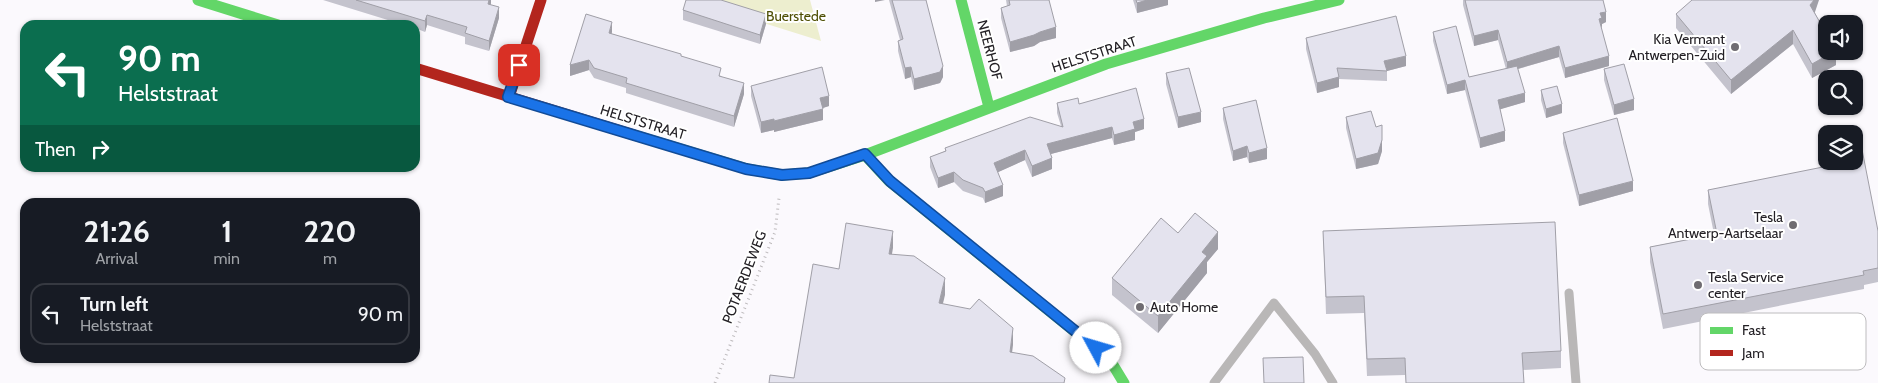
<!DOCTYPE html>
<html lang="en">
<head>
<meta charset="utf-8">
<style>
  :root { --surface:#171b24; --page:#242831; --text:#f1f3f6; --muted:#9ea1a6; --line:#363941 }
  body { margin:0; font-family:Cabin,sans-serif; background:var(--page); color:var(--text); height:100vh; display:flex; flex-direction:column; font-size:19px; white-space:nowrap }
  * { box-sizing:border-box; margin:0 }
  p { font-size:16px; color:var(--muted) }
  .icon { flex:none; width:28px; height:28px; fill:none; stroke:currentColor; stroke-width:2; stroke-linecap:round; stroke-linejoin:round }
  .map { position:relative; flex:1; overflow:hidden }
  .side { position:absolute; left:20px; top:198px; width:400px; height:165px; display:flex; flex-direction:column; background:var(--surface); border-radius:15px; box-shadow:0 1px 4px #0004 }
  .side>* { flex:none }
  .top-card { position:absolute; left:20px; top:20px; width:400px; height:152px; border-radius:15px; box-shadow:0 1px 4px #0004; background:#0b6e4f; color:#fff; overflow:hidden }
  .fabs { position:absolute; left:1818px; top:15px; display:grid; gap:10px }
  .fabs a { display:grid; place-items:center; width:45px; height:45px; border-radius:10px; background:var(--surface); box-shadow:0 1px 4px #0004; font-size:25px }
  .pin { position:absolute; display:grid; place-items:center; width:42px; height:42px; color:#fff; margin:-21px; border-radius:10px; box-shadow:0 2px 8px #0006 }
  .me { position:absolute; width:55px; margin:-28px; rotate:309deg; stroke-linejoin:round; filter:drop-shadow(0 0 4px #0008) }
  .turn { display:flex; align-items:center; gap:18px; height:105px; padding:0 15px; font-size:22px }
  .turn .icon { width:65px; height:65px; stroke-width:2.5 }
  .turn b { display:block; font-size:35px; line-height:42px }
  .then { display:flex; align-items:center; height:48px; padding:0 15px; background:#0003; gap:10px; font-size:19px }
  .eta { display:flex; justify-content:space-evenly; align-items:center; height:85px; text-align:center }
  .eta b { font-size:30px; font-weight:700; line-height:35px }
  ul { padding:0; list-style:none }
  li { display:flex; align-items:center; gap:15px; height:62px; margin:0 10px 8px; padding:0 5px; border:2px solid var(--line); border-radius:15px }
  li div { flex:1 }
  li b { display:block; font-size:19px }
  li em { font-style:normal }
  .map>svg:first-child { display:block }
  .green { fill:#edeecf }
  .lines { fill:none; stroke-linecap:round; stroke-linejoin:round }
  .path { stroke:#bdbabc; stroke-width:3; stroke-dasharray:1 4; stroke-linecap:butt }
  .lane { stroke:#b9b7b7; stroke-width:9 }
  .fast { stroke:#63d668; stroke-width:11 }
  .jam { stroke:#b3261e; stroke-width:11 }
  .wall { fill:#c4c3cd }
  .shaded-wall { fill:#a09fa7 }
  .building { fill:#e4e3ee; stroke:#a09fa7 }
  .route-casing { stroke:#114b97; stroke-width:12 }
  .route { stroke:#1a73e8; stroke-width:9 }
  .poi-dot { fill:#6f6c71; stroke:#fff; stroke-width:2 }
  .labels { text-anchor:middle; stroke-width:4; stroke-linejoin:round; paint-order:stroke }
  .park-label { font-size:14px; fill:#4e4f04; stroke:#fff }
  .poi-label { font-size:14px; fill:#232025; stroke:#fff; text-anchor:end }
  .street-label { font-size:14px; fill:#232025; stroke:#fff }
  .key { fill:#fff; stroke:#bdbcbe; stroke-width:1 }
  .key-label { font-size:14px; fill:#232025 }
</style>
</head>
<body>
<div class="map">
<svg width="1878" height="383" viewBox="0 0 1878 383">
  <rect width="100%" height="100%" fill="#fbf9fd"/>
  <polygon class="green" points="714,0 810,0 821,41 712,7"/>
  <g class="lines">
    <polyline class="path" points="715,383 775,232 779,198"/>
    <g class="lane">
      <polyline points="1569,293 1576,383"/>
      <polyline points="1214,383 1274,303 1315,354 1333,383"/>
    </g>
    <g class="fast">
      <polyline points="198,0 278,25"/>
      <polyline points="961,0 989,107"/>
      <polyline points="634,135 747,169 782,175 809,173 865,155 1106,64 1264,18 1339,0"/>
      <polyline points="865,155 889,181 1110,360 1124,383"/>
    </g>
    <g class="jam">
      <polyline points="415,68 634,135"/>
      <polyline points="509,97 541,0"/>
    </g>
  </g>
  <g class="wall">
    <polygon points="323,0 491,0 491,5 499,18 489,51 465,44 465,37 427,25 425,32 415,28 415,25 404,25"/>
    <polygon points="889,0 926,0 943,77 940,83 914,90 911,77 905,79 898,51 898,41 900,40"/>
    <polygon points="1006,0 1049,0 1056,38 1040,42 1034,46 1010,52 1001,18 1001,8 1007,6"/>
    <polygon points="1133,0 1168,0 1168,5 1137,13"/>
    <polygon points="1463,0 1603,0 1606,22 1602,24 1601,29 1609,66 1565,78 1559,57 1518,69 1525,102 1500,109 1505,141 1480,148 1465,90 1447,94 1433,41 1433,32 1469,77 1506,69 1498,40 1474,46 1463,5"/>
    <polygon points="683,10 766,24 760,44 683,20"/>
    <polygon points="1815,12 1815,13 1836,51 1836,65 1812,78 1793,44 1731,94 1676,28 1676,14"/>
    <polygon points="612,32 612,34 681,56 721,76 744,94 734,127 626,93 626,88 594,78 589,70 570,76"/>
    <polygon points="1306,38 1406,66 1387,71 1387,81 1339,79 1339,87 1317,93 1306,49"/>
    <polygon points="1604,69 1634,110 1614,115 1604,80"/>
    <polygon points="1166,73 1201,122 1178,128 1166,84"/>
    <polygon points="751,86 829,106 822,108 823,120 774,132 774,130 761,133 751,96"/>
    <polygon points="1541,90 1562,113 1546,118 1541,100"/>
    <polygon points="1057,103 1079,104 1144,129 1135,132 1135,140 1114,145 1112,138 1051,154 1052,169 1032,177 1025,160 998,172 1003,196 985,203 983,198 963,191 954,182 938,188 930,167 930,157 945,151 945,148 1061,126 1057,113"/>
    <polygon points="1223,108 1267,159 1249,163 1247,157 1233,161 1223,119"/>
    <polygon points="1346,117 1376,127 1382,136 1382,151 1378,164 1356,169 1346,128"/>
    <polygon points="1563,133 1633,191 1579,206 1563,143"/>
    <polygon points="1840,161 1854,161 1878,231 1878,282 1864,285 1864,289 1663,329 1650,262 1650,247 1714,234 1708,204 1708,190 1841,164"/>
    <polygon points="1323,231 1561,351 1561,368 1523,370 1524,383 1406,383 1405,375 1367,376 1364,313 1326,314"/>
    <polygon points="1178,233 1218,249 1207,262 1207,273 1158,333 1112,295 1112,278"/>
  </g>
  <g class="shaded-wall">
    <polygon points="489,0 491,0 491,3 488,14 488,4"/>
    <polygon points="875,0 885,0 875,2"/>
    <polygon points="1147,0 1168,0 1168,5 1137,13 1137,3"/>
    <polygon points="1814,0 1819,0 1815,12 1810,19 1810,5"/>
    <polygon points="499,7 499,18 489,51 489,41"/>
    <polygon points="1606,12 1606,22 1602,24 1602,29 1599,19 1600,13"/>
    <polygon points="766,14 766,24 760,44 760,35"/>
    <polygon points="427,15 427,25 425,32 425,21"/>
    <polygon points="612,22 612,32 609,43 609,33"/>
    <polygon points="1056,27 1056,38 1040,42 1034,46 1010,52 1010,42 1040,32"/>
    <polygon points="1498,30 1498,40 1474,46 1474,36"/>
    <polygon points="1793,30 1793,44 1731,94 1731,80"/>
    <polygon points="1559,46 1559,57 1507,72 1507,62"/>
    <polygon points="1835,51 1836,51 1836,65 1812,78 1812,64"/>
    <polygon points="1406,56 1406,66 1387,71 1384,61"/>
    <polygon points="1609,56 1609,66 1565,78 1565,68"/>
    <polygon points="589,60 589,70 570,76 570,65"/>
    <polygon points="943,66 943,77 940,83 914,90 914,79"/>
    <polygon points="911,67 911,77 905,79 905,68"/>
    <polygon points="1339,77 1339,87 1317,93 1317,83"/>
    <polygon points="1465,80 1465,90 1447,94 1447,85"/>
    <polygon points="744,83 744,94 734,127 734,116"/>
    <polygon points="1525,93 1525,102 1498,110 1498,100"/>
    <polygon points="829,96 829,106 820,109 820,98"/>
    <polygon points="1634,99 1634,110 1614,115 1614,105"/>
    <polygon points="1562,104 1562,113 1546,118 1546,109"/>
    <polygon points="823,109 823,120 774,132 774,121"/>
    <polygon points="1201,112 1201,122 1178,128 1178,117"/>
    <polygon points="774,119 774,130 761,133 761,122"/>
    <polygon points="1144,119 1144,129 1135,132 1135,140 1114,145 1114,135 1133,122"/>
    <polygon points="1382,125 1382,151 1378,164 1356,169 1356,159"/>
    <polygon points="1112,127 1112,138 1047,155 1047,144"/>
    <polygon points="1505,131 1505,141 1480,148 1480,138"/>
    <polygon points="1247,146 1247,157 1233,161 1233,151"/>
    <polygon points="1267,148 1267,159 1249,163 1249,153"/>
    <polygon points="1025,150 1025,160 994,174 994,163"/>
    <polygon points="1052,158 1052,169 1032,177 1032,166"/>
    <polygon points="954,172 954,182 938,188 938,178"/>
    <polygon points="1633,181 1633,191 1579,206 1579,195"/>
    <polygon points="1003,185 1003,196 985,203 985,192"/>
    <polygon points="893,231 893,248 889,271 889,254"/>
    <polygon points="1218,232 1218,249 1207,262 1207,273 1158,333 1158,316 1202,252"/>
    <polygon points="945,278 945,295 939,320 939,303"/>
    <polygon points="1013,328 1013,345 1010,369 1010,352"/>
  </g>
  <g class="building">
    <polygon points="356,0 489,0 488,4 499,7 489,41 465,33 467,27 427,15 425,21"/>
    <polygon points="686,0 721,0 766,14 760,35 683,10"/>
    <polygon points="892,0 926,0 943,66 940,72 914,79 911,67 905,68 898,41 903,39"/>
    <polygon points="1009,0 1049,0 1056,27 1040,32 1034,35 1010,42 1001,8 1010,5"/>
    <polygon points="1136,0 1147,0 1137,3"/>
    <polygon points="1465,0 1603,0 1606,12 1600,13 1602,18 1599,19 1609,56 1565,68 1559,46 1507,62 1498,30 1474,36"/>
    <polygon points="1692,0 1814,0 1810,5 1826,33 1826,51 1835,51 1812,64 1793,30 1731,80 1676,14"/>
    <polygon points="586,14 612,22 609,33 681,54 681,56 721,68 719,76 744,83 734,116 626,83 627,78 594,68 589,60 570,65"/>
    <polygon points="1396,16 1406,56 1384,61 1387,71 1337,68 1339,77 1317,83 1306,38"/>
    <polygon points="1456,26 1469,77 1517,66 1525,93 1498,100 1505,131 1480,138 1465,80 1447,85 1433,32"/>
    <polygon points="1624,64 1634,99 1614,105 1604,69"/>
    <polygon points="822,67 829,96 820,98 823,109 774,121 774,119 761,122 751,86"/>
    <polygon points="1189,68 1201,112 1178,117 1166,73"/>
    <polygon points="1557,86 1562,104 1546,109 1541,90"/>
    <polygon points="1136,88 1144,119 1133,122 1135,129 1114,135 1112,127 1047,144 1052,158 1032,166 1025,150 994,163 1003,185 985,192 983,188 963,180 954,172 938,178 930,157 946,151 945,148 1030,117 1063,127 1057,103 1078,98 1079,104"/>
    <polygon points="1256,100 1267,148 1249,153 1247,146 1233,151 1223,108"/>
    <polygon points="1371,111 1376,127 1382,125 1382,140 1378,153 1356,159 1346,117"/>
    <polygon points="1617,118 1633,181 1579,195 1563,133"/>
    <polygon points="1858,129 1878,231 1878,268 1863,271 1864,275 1663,314 1650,247 1717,234 1708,190 1843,163 1843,161 1854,161 1854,134 1838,134 1837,133"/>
    <polygon points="1195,213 1218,232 1202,252 1207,256 1158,316 1112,278 1161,218 1178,233"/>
    <polygon points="1555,222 1561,351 1522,353 1524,383 1406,383 1405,358 1367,359 1364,296 1326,297 1323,231"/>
    <polygon points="846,223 893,231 889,254 914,256 945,278 939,303 970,309 979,299 1013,328 1010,352 1033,356 1065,378 1064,383 769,383 770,375 794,378 813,264 839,269"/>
    <polygon points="1303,357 1304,383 1264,383 1263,358"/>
  </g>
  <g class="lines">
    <g class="route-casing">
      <polyline id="route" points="519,65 508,97 746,169 782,175 809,173 865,154 890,181 1096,348"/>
    </g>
    <use href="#route" class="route"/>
  </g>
  <g class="poi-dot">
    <circle cx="1735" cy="47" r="5"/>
    <circle cx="1793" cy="225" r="5"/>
    <circle cx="1698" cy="285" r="5"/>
    <circle cx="1140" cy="307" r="5"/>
  </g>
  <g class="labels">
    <g class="park-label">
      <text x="796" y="21">Buerstede</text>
    </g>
    <g class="poi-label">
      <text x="1725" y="44">Kia Vermant<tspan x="1725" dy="16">Antwerpen-Zuid</tspan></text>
      <text x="1783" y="222">Tesla<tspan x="1783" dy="16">Antwerp-Aartselaar</tspan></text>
      <text x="1708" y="282" text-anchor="start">Tesla Service<tspan x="1708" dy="16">center</tspan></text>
      <text x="1150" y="312" text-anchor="start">Auto Home</text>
    </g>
    <g class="street-label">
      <text transform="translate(990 50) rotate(75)" y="5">NEERHOF</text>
      <text transform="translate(1094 54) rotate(-18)" y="5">HELSTSTRAAT</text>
      <text transform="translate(643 122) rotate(17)" y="5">HELSTSTRAAT</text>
      <text transform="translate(744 277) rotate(-69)" y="5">POTAERDEWEG</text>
    </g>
  </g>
  <rect x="1700" y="313" width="166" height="57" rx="8" class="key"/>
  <rect x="1710" y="327" width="23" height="7" fill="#63d668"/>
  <rect x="1710" y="350" width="23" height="6" fill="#b3261e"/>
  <g class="key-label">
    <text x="1742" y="335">Fast</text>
    <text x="1742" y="358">Jam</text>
  </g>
</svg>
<div class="fabs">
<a><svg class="icon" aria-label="sound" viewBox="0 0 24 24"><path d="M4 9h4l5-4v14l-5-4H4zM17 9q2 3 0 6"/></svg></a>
<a><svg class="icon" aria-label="search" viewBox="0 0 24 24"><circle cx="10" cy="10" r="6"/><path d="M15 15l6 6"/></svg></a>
<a><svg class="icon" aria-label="layers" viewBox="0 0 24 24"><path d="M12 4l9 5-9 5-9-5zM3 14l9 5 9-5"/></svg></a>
</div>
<div class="pin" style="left:519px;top:65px;background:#d93025"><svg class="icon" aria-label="arrive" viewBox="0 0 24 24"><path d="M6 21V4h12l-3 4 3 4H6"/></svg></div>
<svg class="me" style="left:1096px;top:348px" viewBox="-20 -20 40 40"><circle r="19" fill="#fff"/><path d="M0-13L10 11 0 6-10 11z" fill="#1a73e8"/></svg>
<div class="top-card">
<div class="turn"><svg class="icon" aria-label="left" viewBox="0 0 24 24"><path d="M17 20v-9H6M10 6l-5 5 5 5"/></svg><div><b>90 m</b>Helststraat</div></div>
<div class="then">Then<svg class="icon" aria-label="right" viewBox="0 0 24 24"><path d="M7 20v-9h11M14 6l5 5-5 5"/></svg></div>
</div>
<section class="side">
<div class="eta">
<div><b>21:26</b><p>Arrival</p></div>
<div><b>1</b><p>min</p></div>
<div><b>220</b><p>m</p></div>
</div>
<ul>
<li><svg class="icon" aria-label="left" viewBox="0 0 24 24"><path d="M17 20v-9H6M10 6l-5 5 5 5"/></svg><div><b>Turn left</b><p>Helststraat</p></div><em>90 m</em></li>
</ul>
</section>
</div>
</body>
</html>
